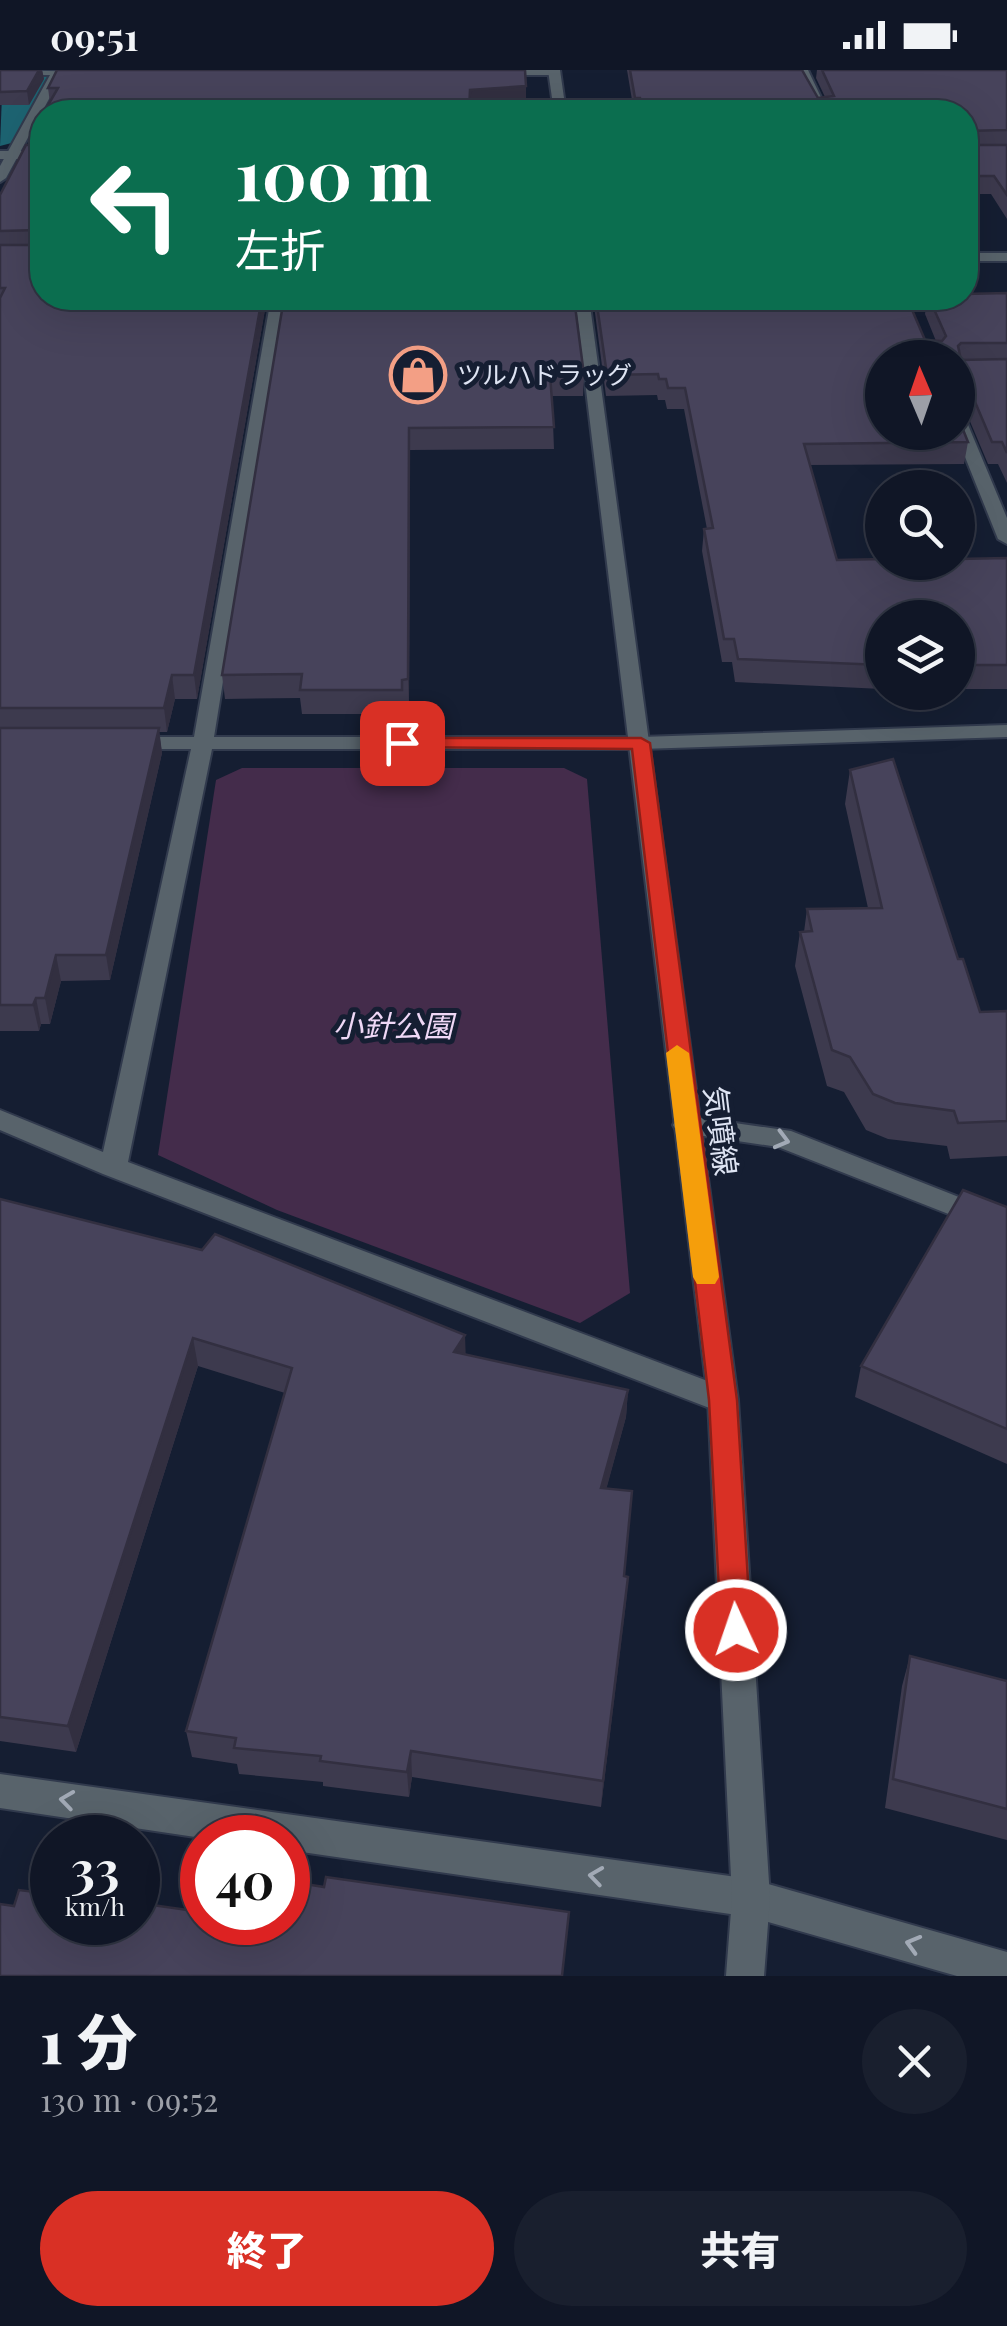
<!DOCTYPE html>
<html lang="ja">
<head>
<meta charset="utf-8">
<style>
  :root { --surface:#101626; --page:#191f2e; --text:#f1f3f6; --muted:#9c9fa7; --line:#303543; --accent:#d93025 }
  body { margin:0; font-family:"Playfair Display","Noto Sans JP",serif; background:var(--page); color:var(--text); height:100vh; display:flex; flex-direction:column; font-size:38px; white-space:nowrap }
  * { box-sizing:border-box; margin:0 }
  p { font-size:32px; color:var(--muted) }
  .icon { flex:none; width:55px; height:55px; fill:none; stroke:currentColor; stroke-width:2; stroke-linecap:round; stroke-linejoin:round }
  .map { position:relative; height:1906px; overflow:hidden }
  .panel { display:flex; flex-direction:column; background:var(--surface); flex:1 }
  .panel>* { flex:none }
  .banner { position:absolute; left:30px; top:30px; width:948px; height:210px; border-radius:40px; box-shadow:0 10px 40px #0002,0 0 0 2px var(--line); background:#0b6e4f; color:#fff; overflow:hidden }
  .needle { width:65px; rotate:358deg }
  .buttons { position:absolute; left:865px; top:270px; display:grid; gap:20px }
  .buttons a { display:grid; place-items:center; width:110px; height:110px; border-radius:50%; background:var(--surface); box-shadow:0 10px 40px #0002,0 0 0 2px var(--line); font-size:50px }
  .speed { position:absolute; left:30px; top:1745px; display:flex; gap:20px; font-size:50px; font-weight:700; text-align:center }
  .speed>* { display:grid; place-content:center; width:130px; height:130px; border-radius:50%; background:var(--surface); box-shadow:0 10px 40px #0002,0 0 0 2px var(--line); line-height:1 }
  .speed small { font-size:25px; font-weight:400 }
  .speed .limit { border:15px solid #d22; background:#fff; color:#111 }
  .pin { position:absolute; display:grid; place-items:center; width:85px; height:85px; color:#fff; margin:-42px; border-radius:20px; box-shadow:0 5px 15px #0006 }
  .me { position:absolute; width:110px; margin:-55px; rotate:357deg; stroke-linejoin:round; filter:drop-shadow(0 0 8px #0008) }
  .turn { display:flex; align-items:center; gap:35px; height:210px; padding:0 40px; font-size:45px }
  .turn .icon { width:130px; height:130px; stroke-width:2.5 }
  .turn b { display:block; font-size:70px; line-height:85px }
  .round { display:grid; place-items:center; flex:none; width:105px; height:105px; border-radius:52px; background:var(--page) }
  .summary { display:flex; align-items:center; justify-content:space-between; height:170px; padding:0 40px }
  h1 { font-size:60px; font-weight:800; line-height:75px }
  .action { display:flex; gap:20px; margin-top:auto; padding:20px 40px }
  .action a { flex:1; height:115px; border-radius:60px; background:var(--accent); color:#fff; font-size:40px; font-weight:800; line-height:115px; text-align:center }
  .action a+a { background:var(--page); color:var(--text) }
  .status { display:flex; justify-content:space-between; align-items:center; height:70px; padding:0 50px; background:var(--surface); direction:ltr }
  .status svg { height:28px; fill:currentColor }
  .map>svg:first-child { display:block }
  .green { fill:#442c4b }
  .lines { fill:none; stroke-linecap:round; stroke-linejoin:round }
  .river { fill:#1d6371; fill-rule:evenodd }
  .minor-casing { stroke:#313a4d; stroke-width:4 }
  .tertiary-casing { stroke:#313a4d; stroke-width:4 }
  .minor { fill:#58636b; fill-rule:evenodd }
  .tertiary { fill:#58636b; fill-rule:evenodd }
  .wall { fill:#3d3a4e }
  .shaded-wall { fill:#322f40 }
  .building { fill:#47435b; stroke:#322f40; stroke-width:2.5 }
  .oneway { stroke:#a2aab6 }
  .route { fill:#d93025; stroke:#8d1f18; stroke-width:2.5 }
  .slow { fill:#f59e0b }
  .labels { text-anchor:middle; stroke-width:10; stroke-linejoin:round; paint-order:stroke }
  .far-poi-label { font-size:25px; fill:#dee4f3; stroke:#151e32; text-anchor:start }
  .park-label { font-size:30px; font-style:italic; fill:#efd8f6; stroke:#151e32 }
  .street-label { font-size:30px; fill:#dee4f3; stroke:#151e32 }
</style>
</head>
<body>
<div class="status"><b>09:51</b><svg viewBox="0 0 49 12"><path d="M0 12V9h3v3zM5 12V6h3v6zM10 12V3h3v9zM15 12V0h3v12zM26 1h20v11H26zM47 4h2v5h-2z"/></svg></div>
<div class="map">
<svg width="1007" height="1906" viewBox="0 0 1007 1906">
  <rect width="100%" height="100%" fill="#151e32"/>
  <polygon class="green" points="242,698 564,698 587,709 630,1223 580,1253 277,1140 158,1085 216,710"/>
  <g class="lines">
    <polygon class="river" points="3,0 63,0 23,70 0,76"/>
    <g class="minor-casing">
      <g id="minor">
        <polygon points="0,0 96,2 62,5 6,108 0,112 0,96 50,5 0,5"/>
        <polygon points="486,0 558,0 560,2 554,5 490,5"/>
        <polygon points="796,0 808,0 828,42 816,42"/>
        <rect x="965" y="183" width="42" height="8"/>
        <polygon points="271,228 285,228 214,667 641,667 1007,655 1007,667 641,679 212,679 128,1092 734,1321 738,1330 734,1339 723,1342 712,1339 103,1104 0,1060 0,1040 103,1082 191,679 130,679 120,673 130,667 194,667"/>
        <polygon points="958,345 966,350 1007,448 1007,474 998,469 955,362"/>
        <polygon points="686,1046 791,1061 1007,1146 1007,1167 778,1077 677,1062 673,1055 677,1048"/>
        <polygon points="0,1704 751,1809 1007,1882 1007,1906 957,1906 751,1847 288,1780 288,1768 202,1768 0,1738"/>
      </g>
    </g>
    <g class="tertiary-casing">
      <g id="tertiary">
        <polygon points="548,0 560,0 566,42 554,42"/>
        <rect x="0" y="81" width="42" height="8"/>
        <polygon points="575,228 589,228 738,1330 770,1828 764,1906 726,1906 732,1828 708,1330"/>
      </g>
    </g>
    <use href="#minor" class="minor"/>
    <use href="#tertiary" class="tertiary"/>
  </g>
  <g class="wall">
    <polygon points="0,0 42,0 44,9 29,35 0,35"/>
    <polygon points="627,0 802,0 818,28 825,27 816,8 817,0 1007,0 1007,149 991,124 965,124 965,42 634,42"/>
    <polygon points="48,18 526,33 470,37 50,33"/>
    <polygon points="42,46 42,228 267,228 197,629 175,629 167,662 159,662 162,683 110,910 61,911 50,954 41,954 39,961 0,961 0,125 37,74 35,60"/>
    <polygon points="1007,223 1007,413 998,394 988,394 969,349 882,288 968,372 964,394 810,395 837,490 1007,488 1007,619 958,619 958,548 882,548 882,619 735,612 732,592 722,592 702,481 704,459 707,459 684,339 667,339 665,330 658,330 657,325 606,326 593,228 907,228 925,270 936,271 925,244 927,228 965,228"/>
    <polygon points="284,228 584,305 583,326 552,326 554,379 410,380 409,633 403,633 403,644 302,644 300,628 225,629 222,605"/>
    <polygon points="850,700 958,889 980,942 1007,941 1007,1086 950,1089 947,1076 888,1069 866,1060 844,1022 827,1016 795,896 800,862 804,862 807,839 868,838 845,734"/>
    <polygon points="0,1129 465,1265 465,1284 628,1320 626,1347 606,1419 625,1506 628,1507 601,1737 412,1707 409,1727 323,1716 323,1712 239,1704 237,1694 192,1687 186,1661 285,1323 198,1296 76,1682 0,1671"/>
    <polygon points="1007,1137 1007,1394 855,1327 861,1296"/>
    <polygon points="910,1586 1007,1611 1007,1770 885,1738 902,1616"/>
  </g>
  <g class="shaded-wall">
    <polygon points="39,0 42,0 44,9 29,35 27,21"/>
    <polygon points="526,16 526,33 470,37 470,20"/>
    <polygon points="262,228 267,228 197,629 194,605"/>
    <polygon points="964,321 960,342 958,343 958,323"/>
    <polygon points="409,358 410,380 409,633 408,609"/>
    <polygon points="172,605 175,629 167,662 164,638"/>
    <polygon points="159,658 162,683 110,910 106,885"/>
    <polygon points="56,885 61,911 50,954 45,928"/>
    <polygon points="36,928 41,954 39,961 33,935"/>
    <polygon points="465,1265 466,1293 454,1282"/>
    <polygon points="193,1268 198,1296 76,1682 68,1656"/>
    <polygon points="628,1320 626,1347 599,1446 601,1418"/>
    <polygon points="628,1507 626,1533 601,1737 603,1711"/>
    <polygon points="411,1681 412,1707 409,1727 407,1702"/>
  </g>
  <g class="building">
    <polygon points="0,0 39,0 27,21 0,22"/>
    <polygon points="57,0 525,0 526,16 470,20 469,42 44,42 58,18 48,18"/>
    <polygon points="630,0 802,0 818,28 834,26 822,0 1007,0 1007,60 965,61 965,42 643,42 640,28 635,28"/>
    <polygon points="42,46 42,164 39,160 0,161 0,125 26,75 42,74 42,61 35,60"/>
    <polygon points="965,72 968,75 1007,75 1007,125 994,106 965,106"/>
    <polygon points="42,164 42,228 262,228 194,605 172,605 164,638 0,638 0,228 5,218 0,218 0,175 39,175"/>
    <polygon points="1007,223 1007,273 961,273 958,276 961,290 1007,289 1007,383 1002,372 992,372 973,327 964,321 958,325 958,288 882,288 882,362 958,362 958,347 968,372 804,374 837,490 882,489 882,492 958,492 958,489 1007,488 1007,595 958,595 958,548 882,548 882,595 738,589 734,569 724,569 704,459 713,458 685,318 668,318 666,309 659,309 658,304 607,305 596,228 907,228 925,270 942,271 946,266 929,228 965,228 965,224"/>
    <polygon points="284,228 574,228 584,305 550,305 554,357 409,358 408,609 402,610 402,620 300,620 302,604 222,605"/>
    <polygon points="0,658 159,658 106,885 56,885 45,928 36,928 33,935 0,935"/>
    <polygon points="893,689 958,889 963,889 980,942 1007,941 1007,1051 958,1053 954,1041 895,1033 873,1024 850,987 832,980 800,862 812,861 807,839 882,838 850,700"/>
    <polygon points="963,1120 1007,1137 1007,1359 861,1296"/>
    <polygon points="0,1129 202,1180 215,1164 465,1265 454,1282 628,1320 601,1418 632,1421 624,1506 628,1507 603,1711 411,1681 407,1702 320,1691 321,1686 234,1678 236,1668 186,1661 292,1298 193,1268 68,1656 0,1647"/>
    <polygon points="910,1586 1007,1611 1007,1739 893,1709"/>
    <polygon points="326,1807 569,1842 562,1906 0,1906 0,1834 14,1836 19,1820 52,1824 52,1852 138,1852 138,1833 202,1842 202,1852 268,1852 283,1855 284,1852 288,1852 288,1836 293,1812 324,1817"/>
  </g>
  <defs><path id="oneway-chevron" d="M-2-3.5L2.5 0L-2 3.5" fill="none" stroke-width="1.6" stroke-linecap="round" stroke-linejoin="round" transform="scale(2.5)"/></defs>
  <g class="oneway">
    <use href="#oneway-chevron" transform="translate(782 1070) rotate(15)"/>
    <use href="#oneway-chevron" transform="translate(67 1730) rotate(-172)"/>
    <use href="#oneway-chevron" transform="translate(596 1806) rotate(-172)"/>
    <use href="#oneway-chevron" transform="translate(913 1874) rotate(-164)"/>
  </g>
  <polygon class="route" points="402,668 641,668 650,673 737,1330 751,1560 747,1570 736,1574 725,1570 721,1560 709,1330 632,679 395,677 395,669"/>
  <polygon class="slow" points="677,975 689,983 719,1207 715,1214 697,1214 693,1207 666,983"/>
  <defs>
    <g id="shop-ring" transform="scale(2.875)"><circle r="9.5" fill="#151e32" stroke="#f39f85" stroke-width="1.5"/><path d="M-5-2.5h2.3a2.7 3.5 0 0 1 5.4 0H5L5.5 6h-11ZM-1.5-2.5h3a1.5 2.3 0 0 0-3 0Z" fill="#f39f85"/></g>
  </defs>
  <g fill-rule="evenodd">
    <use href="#shop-ring" x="418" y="305"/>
  </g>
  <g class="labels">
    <g class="far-poi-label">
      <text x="457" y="314">ツルハドラッグ</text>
    </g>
    <g class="park-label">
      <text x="393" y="967">小針公園</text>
    </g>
    <g class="street-label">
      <text transform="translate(720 1061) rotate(83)" y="10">気噴線</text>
    </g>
  </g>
</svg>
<div class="buttons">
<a><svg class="needle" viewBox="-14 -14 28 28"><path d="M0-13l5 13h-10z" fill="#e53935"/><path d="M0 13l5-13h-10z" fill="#9c9fa7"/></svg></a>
<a><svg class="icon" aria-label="search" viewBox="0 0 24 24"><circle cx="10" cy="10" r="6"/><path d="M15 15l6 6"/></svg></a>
<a><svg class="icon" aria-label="layers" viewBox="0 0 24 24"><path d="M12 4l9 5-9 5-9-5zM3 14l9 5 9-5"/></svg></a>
</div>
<div class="speed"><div>33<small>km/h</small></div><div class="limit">40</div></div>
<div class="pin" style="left:402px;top:673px;background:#d93025"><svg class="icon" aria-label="arrive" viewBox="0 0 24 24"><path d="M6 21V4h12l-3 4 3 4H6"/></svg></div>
<svg class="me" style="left:736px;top:1560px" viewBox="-20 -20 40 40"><circle r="17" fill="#d93025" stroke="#fff" stroke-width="3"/><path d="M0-11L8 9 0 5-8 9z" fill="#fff"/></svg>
<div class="banner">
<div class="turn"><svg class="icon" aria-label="left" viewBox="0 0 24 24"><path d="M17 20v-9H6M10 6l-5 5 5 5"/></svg><div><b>100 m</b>左折</div></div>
</div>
</div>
<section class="panel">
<div class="summary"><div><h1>1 分</h1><p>130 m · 09:52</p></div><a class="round"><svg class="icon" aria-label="close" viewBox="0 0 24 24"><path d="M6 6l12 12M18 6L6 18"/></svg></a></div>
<div class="action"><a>終了</a><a>共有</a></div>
</section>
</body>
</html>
